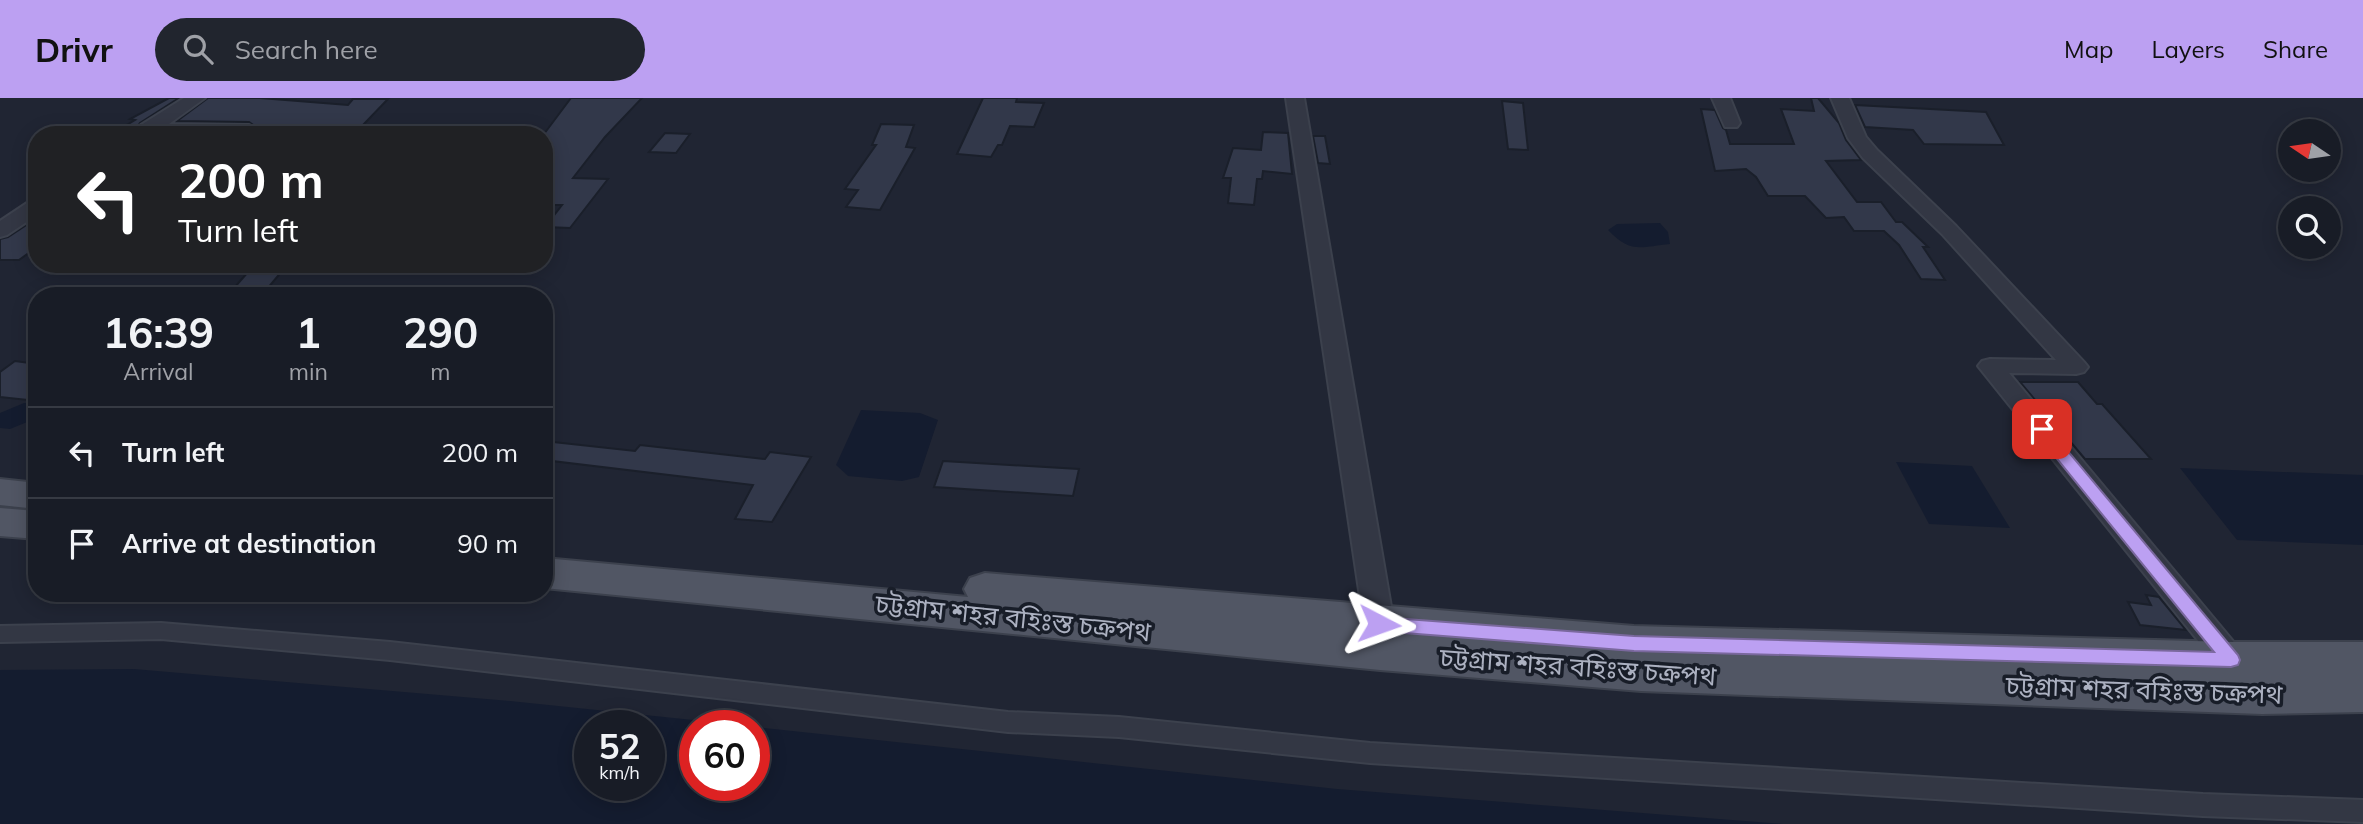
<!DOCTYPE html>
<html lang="en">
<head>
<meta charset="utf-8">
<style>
  :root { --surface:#181c26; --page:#21252e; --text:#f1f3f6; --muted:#9fa1a7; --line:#363a43; --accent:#bca0f2 }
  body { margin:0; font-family:Mulish,"Noto Sans Bengali",sans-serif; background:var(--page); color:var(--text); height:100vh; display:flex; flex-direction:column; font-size:26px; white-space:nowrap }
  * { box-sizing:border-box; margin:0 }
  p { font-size:23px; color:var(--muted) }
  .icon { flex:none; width:38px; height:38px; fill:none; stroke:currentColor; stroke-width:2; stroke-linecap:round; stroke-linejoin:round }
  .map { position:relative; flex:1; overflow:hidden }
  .panel { position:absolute; left:28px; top:189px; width:525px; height:315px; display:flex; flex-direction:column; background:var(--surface); border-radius:28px; box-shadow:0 4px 18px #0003,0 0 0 2px var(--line) }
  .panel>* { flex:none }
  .hud { position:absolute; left:28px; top:28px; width:525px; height:147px; border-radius:28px; box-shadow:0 4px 18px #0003,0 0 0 2px var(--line); background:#202124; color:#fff; overflow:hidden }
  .needle { width:46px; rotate:283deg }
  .fabs { position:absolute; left:2278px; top:21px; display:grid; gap:14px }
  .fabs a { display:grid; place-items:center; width:63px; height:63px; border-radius:50%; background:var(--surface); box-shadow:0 4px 18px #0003,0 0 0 2px var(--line); font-size:35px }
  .speed { position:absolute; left:574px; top:612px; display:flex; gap:14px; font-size:35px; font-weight:700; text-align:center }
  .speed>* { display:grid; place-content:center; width:91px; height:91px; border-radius:50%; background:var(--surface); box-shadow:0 4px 18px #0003,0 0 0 2px var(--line); line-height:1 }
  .speed small { font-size:18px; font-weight:400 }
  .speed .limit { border:10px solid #d22; background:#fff; color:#111 }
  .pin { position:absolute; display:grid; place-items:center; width:60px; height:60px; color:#fff; margin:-30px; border-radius:14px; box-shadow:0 4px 10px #0006 }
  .me { position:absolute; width:77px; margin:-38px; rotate:94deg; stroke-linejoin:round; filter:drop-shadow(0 0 5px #0008) }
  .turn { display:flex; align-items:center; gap:24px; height:147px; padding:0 35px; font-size:32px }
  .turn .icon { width:91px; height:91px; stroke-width:2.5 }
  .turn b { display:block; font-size:49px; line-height:60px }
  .eta { display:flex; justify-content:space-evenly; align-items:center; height:119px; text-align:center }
  .eta b { font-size:42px; font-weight:700; line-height:49px }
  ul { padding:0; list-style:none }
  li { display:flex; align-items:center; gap:21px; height:91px; padding:0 35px; border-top:2px solid var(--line) }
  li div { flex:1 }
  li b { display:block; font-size:26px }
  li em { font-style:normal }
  header { display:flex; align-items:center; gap:42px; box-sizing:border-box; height:98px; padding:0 35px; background:var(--accent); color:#111 }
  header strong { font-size:33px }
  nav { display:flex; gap:38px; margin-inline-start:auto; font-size:24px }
  .search { width:490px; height:63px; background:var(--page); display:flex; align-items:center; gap:18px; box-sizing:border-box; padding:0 24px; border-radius:38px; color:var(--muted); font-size:26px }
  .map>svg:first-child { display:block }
  .water { fill:#141c2f; fill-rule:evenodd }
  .building { fill:#32384a; stroke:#1a1f2a; stroke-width:2 }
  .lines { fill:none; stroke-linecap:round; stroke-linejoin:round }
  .pedestrian-casing { stroke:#3c414d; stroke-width:4 }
  .minor-casing { stroke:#3c414d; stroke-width:4 }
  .primary-casing { stroke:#3c414d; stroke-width:4 }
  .pedestrian { fill:#333744; fill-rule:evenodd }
  .minor { fill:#333744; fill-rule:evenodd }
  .primary { fill:#515664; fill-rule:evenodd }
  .route { fill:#bca0f2; stroke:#7a689d; stroke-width:2 }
  .labels { text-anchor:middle; stroke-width:7; stroke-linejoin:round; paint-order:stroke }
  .street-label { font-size:26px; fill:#acb1c1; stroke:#181d28 }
</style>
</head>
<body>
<header>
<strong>Drivr</strong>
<div class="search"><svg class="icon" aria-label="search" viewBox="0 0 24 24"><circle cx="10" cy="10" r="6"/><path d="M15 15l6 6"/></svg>Search here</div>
<nav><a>Map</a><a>Layers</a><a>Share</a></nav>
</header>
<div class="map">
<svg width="2363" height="726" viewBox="0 0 2363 726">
  <rect width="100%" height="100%" fill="#202533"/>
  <g class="water">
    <path d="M1660,125L1668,134L1670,146C1640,149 1631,156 1608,132L1617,126Z"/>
    <polygon points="24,305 37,306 37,320 10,331 0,330 0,315"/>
    <polygon points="861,312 920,315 938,322 919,379 902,383 848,378 836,367"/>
    <polygon points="1896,364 1972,368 2010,430 1929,426"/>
    <polygon points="2180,370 2363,377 2363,447 2237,442"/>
    <path d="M134,571L510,603L751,628H695V688H754V629L1337,691L1783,726H0V572ZM649,628V688H590V628Z"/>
  </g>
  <g class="building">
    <polygon points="169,0 179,0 140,25 136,31 137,37 110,37 135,22 130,21"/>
    <polygon points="208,0 260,0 348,7 353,1 388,1 363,27 281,27 267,37 259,37 259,31 249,24 177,23"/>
    <polygon points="571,0 642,0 605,39 573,80 608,81 570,130 545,129 562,107 544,107 544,36"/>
    <polygon points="983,0 1017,0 1016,4 1044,5 1034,29 1010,28 1002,47 998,47 991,59 957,56"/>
    <polygon points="1811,0 1818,0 1839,25 1846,42 1861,62 1826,63 1857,104 1881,104 1896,124 1902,124 1928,149 1923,149 1945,182 1921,181 1899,147 1884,133 1854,133 1844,119 1826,120 1805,98 1768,98 1756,79 1746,71 1715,73 1701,11 1715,12 1723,30 1726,32 1730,46 1794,46 1781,11 1814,13"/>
    <polygon points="1502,3 1523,5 1528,52 1508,51"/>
    <polygon points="1855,7 1986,14 2004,47 1924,46 1913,32 1865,29"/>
    <polygon points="881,26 914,27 906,49 915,50 880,112 846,109 858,92 845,91 876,47 872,47"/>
    <polygon points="1263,34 1288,35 1292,76 1263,73 1262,81 1257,81 1254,107 1228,105 1231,80 1223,80 1233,50 1261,52"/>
    <polygon points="665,35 690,36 676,55 649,54"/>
    <polygon points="1313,38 1325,38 1330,66 1318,65"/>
    <polygon points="37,120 37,149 19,162 0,162 0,141 8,139"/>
    <polygon points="255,166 288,166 262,197 227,198"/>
    <polygon points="15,263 37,266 37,303 0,299 0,274"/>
    <polygon points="2020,284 2078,284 2097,306 2102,306 2151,361 2085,361"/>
    <polygon points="544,343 635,353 640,347 765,361 770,354 811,359 772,424 735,421 753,387 544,362"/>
    <polygon points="943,363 1079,371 1073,398 934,389"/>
    <polygon points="2146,497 2159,499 2186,532 2140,527 2128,504 2151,507"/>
  </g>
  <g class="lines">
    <g class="pedestrian-casing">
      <polygon id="pedestrian" points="161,525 390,544 1008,614 1119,619 1370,645 2203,696 2363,702 2363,724 2203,718 1370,665 1119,639 1008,634 390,562 161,541 0,544 0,528"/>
    </g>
    <g class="minor-casing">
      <g id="minor">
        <polygon points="184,0 205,0 169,26 249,27 258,33 256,37 140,36 138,32 141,27"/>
        <polygon points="1286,0 1304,0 1394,526 1390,534 1379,537 1368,534 1364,526"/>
        <polygon points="1712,0 1730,0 1740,25 1737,29 1725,29"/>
        <polygon points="1831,0 1849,0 1866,39 1877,52 1956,128 2084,264 2088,269 2084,274 2076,276 2009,275 2242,554 2246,562 2242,570 2231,574 2220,570 1982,273 1978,268 1982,263 1990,261 2056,262 1942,136 1863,60 1848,40"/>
        <polygon points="37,101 37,117 7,137 0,139 0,123 30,103"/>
      </g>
    </g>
    <g class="primary-casing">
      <g id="primary">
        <polygon points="0,381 37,385 37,411 0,407"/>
        <polygon points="0,410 37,413 37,441 0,438"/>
        <polygon points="544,460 968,499 964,491 970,480 985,475 1634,528 2231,544 2363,544 2363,614 2262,616 1641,593 1380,572 544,490"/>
      </g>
    </g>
    <use href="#pedestrian" class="pedestrian"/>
    <use href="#minor" class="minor"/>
    <use href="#primary" class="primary"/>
  </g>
  <polygon class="route" points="2042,326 2047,328 2238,557 2240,562 2238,567 2231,569 1634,553 1379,533 1373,531 1370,526 1373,521 1379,519 1634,538 2214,554 2036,335 2034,331 2036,328"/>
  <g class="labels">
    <g class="street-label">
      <text transform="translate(1013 520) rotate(6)" y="9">চট্টগ্রাম শহর বহিঃস্ত চক্রপথ</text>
      <text transform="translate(1578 569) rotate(4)" y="9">চট্টগ্রাম শহর বহিঃস্ত চক্রপথ</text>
      <text transform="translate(2144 592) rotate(2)" y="9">চট্টগ্রাম শহর বহিঃস্ত চক্রপথ</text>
    </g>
  </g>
</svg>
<div class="fabs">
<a><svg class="needle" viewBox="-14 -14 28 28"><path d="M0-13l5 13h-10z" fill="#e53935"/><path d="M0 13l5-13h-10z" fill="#9fa1a7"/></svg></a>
<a><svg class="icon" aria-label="search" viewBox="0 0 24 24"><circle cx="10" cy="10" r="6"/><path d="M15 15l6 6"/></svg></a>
</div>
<div class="speed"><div>52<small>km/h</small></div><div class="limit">60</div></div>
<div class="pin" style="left:2042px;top:331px;background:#d93025"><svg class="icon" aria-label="arrive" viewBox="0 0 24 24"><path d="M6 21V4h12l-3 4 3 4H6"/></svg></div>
<svg class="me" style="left:1379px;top:526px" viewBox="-20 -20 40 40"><path d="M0-17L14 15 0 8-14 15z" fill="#bca0f2" stroke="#fff" stroke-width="4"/></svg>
<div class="hud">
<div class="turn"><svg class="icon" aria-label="left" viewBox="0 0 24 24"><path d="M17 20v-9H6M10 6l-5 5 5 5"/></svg><div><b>200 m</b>Turn left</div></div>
</div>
<section class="panel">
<div class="eta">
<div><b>16:39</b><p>Arrival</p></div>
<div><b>1</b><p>min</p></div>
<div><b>290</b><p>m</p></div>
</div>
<ul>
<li><svg class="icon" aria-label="left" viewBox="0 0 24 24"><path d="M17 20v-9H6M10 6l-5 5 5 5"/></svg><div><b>Turn left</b></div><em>200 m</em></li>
<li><svg class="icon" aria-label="arrive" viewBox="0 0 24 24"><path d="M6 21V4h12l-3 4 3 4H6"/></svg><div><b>Arrive at destination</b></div><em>90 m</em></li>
</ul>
</section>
</div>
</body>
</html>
